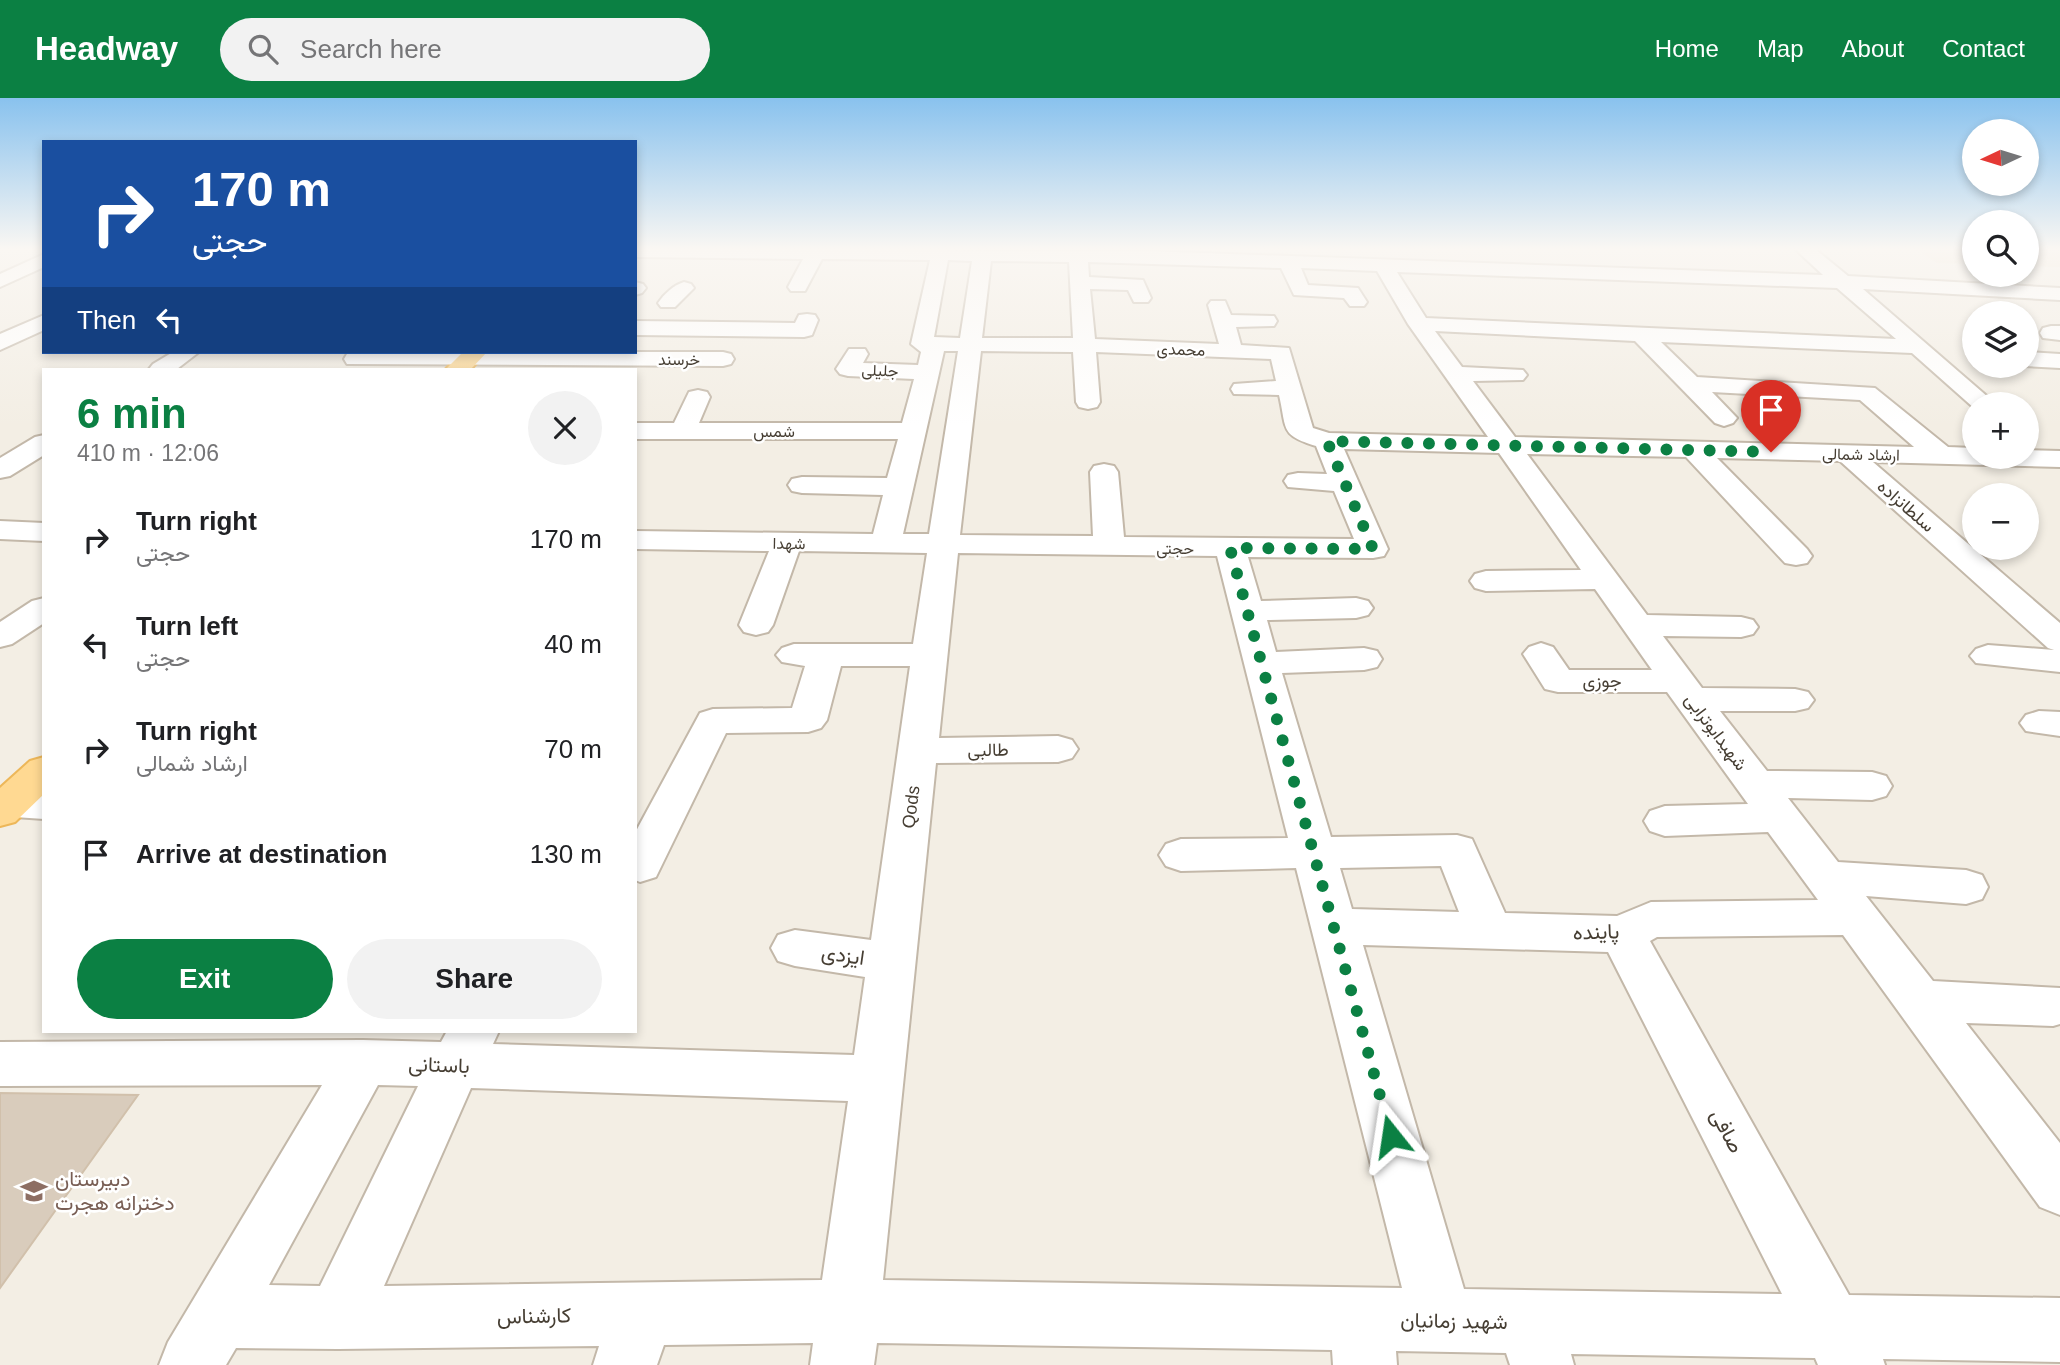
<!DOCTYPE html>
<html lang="en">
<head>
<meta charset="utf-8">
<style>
  :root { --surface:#fff; --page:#f2f2f2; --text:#202124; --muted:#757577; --accent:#0b8043 }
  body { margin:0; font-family:Arial,Vazirmatn,sans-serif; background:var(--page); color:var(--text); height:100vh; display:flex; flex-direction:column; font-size:26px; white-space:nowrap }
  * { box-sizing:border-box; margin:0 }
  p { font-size:23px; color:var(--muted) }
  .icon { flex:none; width:38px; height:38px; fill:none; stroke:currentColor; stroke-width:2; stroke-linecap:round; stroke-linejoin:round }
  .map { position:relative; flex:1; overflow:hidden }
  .drawer { position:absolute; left:42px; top:270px; width:595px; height:665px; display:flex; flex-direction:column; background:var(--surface); border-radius:0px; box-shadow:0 4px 10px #0003 }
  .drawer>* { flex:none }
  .hud { position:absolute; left:42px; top:42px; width:595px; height:214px; border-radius:0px; box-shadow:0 4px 10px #0003; background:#1a4fa0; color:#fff; overflow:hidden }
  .needle { width:46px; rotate:266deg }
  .controls { position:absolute; left:1962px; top:21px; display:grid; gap:14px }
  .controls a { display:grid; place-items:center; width:77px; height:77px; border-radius:50%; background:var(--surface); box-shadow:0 4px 10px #0003; font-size:35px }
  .pin { position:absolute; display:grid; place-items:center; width:60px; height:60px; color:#fff; margin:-72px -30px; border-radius:50% 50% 50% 0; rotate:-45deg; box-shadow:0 0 7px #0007 }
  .pin .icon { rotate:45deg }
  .me { position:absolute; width:77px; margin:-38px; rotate:345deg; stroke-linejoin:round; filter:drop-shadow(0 0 5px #0008) }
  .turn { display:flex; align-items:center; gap:24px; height:147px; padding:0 35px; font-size:32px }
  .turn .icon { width:91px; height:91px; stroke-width:2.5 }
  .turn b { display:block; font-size:49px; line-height:60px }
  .then { display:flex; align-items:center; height:66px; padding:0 35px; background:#0003; gap:14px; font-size:26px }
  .round { display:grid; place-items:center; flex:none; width:74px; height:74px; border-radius:37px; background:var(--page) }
  .headline { display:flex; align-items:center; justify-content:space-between; height:119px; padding:0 35px }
  h1 { font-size:42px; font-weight:700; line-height:52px; color:var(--accent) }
  .action { display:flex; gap:14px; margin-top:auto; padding:14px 35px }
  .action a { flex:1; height:80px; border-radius:42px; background:var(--accent); color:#fff; font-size:28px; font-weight:700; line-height:80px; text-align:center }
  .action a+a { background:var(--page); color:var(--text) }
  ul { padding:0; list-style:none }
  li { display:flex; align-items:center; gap:21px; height:105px; padding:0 35px }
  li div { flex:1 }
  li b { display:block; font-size:26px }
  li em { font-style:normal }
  header { display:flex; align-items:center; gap:42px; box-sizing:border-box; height:98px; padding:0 35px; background:var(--accent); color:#fff }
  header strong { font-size:33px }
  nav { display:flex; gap:38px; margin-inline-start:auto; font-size:24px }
  .search { width:490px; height:63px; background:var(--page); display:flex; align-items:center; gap:18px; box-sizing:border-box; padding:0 24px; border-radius:38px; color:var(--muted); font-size:26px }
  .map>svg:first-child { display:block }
  .education { fill:#eee2cd }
  .building { fill:#d9ccbc; stroke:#d1c0ab; stroke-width:2 }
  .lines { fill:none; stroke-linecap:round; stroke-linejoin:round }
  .minor-casing { stroke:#c3b8a9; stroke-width:4 }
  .major-casing { stroke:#edb759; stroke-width:4 }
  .minor { fill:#fff; fill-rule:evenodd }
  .major { fill:#ffd992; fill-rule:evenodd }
  .route { stroke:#0b8043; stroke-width:12; stroke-dasharray:0 21.6 }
  .labels { text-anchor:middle; stroke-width:5; stroke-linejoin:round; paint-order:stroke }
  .far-street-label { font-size:16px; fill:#463e33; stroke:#fff }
  .street-label { font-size:18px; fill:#463e33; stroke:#fff }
  .near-street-label { font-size:21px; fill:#463e33; stroke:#fff }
  .near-education-label { font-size:21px; fill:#785e54; stroke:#fff; text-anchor:start }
</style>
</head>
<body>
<header>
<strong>Headway</strong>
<div class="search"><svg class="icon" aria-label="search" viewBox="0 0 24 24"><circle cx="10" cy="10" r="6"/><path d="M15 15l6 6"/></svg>Search here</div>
<nav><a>Home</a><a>Map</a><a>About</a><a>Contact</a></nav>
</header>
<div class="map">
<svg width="2060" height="1267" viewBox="0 0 2060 1267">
  <rect width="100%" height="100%" fill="#f3eee4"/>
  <g class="education">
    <polygon points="1916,151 1974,151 1974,166 1937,165"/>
    <polygon points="2027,151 2060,151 2060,169 2027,168"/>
  </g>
  <polygon class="building" points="0,995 138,997 0,1190"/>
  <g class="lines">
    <g class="minor-casing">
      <g id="minor">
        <path d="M635,151L1147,153L1823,177L1795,151H1815L1848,178L2060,190V202L1863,191L1996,306H1974V310L1912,255L1661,244L1697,279L1875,290L1948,349L1974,350V359H2026V352L2060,353V369L1873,364L2060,525V574L1976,565L1970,558L1976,551L1988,547L2054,552L2048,550L1840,363L1717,360L1807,451L1812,458L1807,465L1796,467L1785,465L1686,359L1527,356L1647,517L1741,519L1753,522L1758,529L1753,536L1741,539L1663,538L1702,590L1795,591L1808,594L1814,602L1808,610L1795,613H1720L1767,673L1872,674L1886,678L1892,688L1886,698L1872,702L1788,700L1838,764L1966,772L1982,777L1988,789L1982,801L1966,806L1866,798L1933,883L2060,890V926L2053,928L1966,925L2060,1045V1117L2040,1109L1843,837L1657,839L1650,843L1849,1197L2060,1200V1264L1883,1261L1885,1267H1818L1815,1260L1571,1256L1574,1267H1510L1506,1255L1396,1253L1397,1267H1333L1332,1252L877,1245L874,1267H810L813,1245L664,1247L657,1267H593L599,1248L338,1251L236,1250L226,1267H159L168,1244L322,987L0,988V944L363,942L441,944L447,933H499L493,946L854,957L865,879L795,868L778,863L771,850L778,837L795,832L871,842L910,568H841L827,622L821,630L808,634L726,635L656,779L640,784L635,782V735L700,615L713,611L792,610L805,568L782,564L776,557L782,550L794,546H913L927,455L799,453L773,527L768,534L756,537L744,534L739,527L769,453L635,451V433L873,436L883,397L802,395L792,393L788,387L792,381L802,379L887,380L898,341H635V325H674L689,294L698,292L707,294L710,299L699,325H902L914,281L848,278L840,276L836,271L849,251H865L868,256L863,265L918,267L921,254L911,246L930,162L822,161L805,193H791L788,189L803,161L635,159ZM948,162L972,163L960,240L934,239ZM991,163L1069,164L1073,240H982ZM1088,164L1281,170L1294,197L1344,200L1350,208H1364L1367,204L1358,190L1308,187L1301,170L1377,173L1408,226L1488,339L1329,335L1313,330L1289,250L1241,247L1236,229L1274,228L1277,223L1274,218L1231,217L1225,203H1211L1208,207L1219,246L1095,241L1090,191L1128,192L1134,204H1148L1151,200L1143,182L1089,179ZM1397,174L1837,190L1896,241L1426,220ZM1435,233L1635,243L1715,325L1724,328L1733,325L1737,320L1712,294L1860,302L1914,349L1515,339L1473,283L1523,282L1527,277L1523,272L1462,269ZM944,253H958L929,436H903ZM981,253L1073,254L1076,304L1079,309L1088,311L1097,309L1100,304L1096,254L1271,261L1276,283L1234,286L1231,291L1234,296L1279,297C1287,332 1280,337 1316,348L1327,376L1298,375L1288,377L1284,383L1288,389L1334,393L1354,441L1124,439L1118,374L1114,368L1104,366L1094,368L1090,374L1093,438L960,437ZM1344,351L1499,355L1581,472L1486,473L1475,476L1470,483L1475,490L1486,493L1595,491L1652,572H1569L1553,549L1541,545L1529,549L1523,556L1545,591L1558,594H1667L1748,706L1665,708L1650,713L1644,723L1650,733L1665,738L1768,734L1818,802L1651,804L1617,818L1505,815L1472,741L1457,737L1331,739L1282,575L1364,572L1377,569L1382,561L1377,553L1364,550L1276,554L1267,522L1356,520L1368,517L1373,510L1368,503L1356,500L1261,503L1248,459L1373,460L1384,458L1388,451ZM958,455L1217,458L1288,740L1181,741L1166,746L1159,757L1166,768L1181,773L1296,770L1402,1190L883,1182L936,665L1058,664L1072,660L1078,651L1072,642L1058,638L939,640ZM1441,768L1459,814L1352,811L1340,770ZM1363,847L1608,854L1782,1196L1464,1191ZM378,987L418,988L320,1188L269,1187ZM471,990L848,1003L822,1182L384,1188Z"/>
        <polygon points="44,156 44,169 0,189 0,176"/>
        <polygon points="635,184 643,186 646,190 642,195 635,197"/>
        <path d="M684,184L691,186L694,190L675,209H661L658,205C664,196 674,187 684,184Z"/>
        <polygon points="807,216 815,217 818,222 812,237 804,239 635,237 635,223 795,225 799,217"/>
        <polygon points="44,217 44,232 0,252 0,236"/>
        <polygon points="2051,228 2060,228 2060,242 2043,240 2040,235 2043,230"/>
        <polygon points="173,254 199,254 177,271 149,271 153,266"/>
        <polygon points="355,254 723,254 731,256 734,261 731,266 723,268 347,266 344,261 347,256"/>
        <polygon points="2026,254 2060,256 2060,270 2025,268"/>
        <polygon points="44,337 44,357 10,378 0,380 0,360 35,339"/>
        <polygon points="0,423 44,425 44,443 0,441"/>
        <polygon points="44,500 44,525 12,546 0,549 0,524 32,503"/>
        <polygon points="2039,613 2060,614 2060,638 2026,633 2020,625 2026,617"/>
        <polygon points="9,692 44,693 44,721 0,718 0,694"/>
      </g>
    </g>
    <g class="major-casing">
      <g id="major">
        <polygon points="463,254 487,254 471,271 446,271"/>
        <polygon points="44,659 44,696 15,724 0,728 0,690 30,663"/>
      </g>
    </g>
    <use href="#minor" class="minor"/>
    <use href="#major" class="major"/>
  </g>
  <linearGradient id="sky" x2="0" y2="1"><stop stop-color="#89c2ee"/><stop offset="0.46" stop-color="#faf7f3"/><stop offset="1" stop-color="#faf7f3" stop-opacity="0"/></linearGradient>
  <rect width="2060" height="328" fill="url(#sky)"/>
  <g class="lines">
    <polyline class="route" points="1391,1038 1230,450 1373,451 1327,343 1771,354"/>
  </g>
  <defs>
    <g id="school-bare" transform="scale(2.1)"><path d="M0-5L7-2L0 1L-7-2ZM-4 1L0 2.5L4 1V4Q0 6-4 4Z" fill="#8d6e63" stroke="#fff" stroke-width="2.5" paint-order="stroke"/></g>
  </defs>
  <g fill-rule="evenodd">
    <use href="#school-bare" x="34" y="1093"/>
  </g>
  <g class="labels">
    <g class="far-street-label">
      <text transform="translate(1181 251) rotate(2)" y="6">محمدی</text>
      <text x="679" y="267">خرسند</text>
      <text transform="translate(880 272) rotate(2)" y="6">جلیلی</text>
      <text x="774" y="339">شمس</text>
      <text transform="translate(1861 356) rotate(1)" y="6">ارشاد شمالی</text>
      <text transform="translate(789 445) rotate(1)" y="6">شهدا</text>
      <text x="1175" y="456">حجتی</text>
    </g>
    <g class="street-label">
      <text transform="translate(1906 408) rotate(41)" y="6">سلطانزاده</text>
      <text x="1602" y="589">جوزی</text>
      <text transform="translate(1716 634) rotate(53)" y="6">شهیدابوترابی</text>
      <text transform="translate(988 652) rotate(-1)" y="6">طالبی</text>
      <text transform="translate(911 709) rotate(-83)" y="6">Qods</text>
    </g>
    <g class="near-street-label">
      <text transform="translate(1596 834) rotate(-2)" y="7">پاینده</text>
      <text transform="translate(843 857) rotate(8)" y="7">ایزدی</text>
      <text transform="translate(439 967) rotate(2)" y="7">باستانی</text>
      <text transform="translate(1727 1033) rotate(62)" y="7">صافی</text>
      <text transform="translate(534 1218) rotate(-1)" y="7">کارشناس</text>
      <text transform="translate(1454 1223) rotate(1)" y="7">شهید زمانیان</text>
    </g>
    <g class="near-education-label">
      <text x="55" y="1088">دبیرستان<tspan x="55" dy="24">دخترانه هجرت</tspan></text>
    </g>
  </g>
</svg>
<div class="controls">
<a><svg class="needle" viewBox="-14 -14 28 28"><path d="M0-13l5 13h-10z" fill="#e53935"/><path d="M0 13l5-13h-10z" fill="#757577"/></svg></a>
<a><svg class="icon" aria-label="search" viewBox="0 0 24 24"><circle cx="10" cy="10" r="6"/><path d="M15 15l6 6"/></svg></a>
<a><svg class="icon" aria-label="layers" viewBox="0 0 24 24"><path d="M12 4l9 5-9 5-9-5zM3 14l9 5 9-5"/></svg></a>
<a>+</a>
<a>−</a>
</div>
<div class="pin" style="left:1771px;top:354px;background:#d93025"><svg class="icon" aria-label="arrive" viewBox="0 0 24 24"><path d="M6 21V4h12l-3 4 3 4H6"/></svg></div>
<svg class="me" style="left:1391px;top:1038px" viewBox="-20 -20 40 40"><path d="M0-17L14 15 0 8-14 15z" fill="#0b8043" stroke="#fff" stroke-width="4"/></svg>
<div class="hud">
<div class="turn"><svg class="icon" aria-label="right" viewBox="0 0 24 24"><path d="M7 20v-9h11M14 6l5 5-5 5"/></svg><div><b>170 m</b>حجتی</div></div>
<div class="then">Then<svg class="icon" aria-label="left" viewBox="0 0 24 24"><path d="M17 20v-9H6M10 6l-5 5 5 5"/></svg></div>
</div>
<section class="drawer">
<div class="headline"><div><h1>6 min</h1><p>410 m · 12:06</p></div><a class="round"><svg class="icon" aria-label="close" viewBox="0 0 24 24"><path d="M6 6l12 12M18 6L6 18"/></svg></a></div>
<ul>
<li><svg class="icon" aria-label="right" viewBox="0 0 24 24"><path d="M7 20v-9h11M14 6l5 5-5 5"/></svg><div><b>Turn right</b><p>حجتی</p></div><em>170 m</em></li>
<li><svg class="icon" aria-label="left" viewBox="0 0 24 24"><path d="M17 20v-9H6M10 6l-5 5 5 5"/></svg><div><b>Turn left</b><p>حجتی</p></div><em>40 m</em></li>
<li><svg class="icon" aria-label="right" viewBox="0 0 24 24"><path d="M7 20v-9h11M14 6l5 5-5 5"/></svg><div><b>Turn right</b><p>ارشاد شمالی</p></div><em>70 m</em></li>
<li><svg class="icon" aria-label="arrive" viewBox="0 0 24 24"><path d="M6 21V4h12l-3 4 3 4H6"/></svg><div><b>Arrive at destination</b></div><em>130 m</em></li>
</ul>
<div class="action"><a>Exit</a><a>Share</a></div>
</section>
</div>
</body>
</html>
